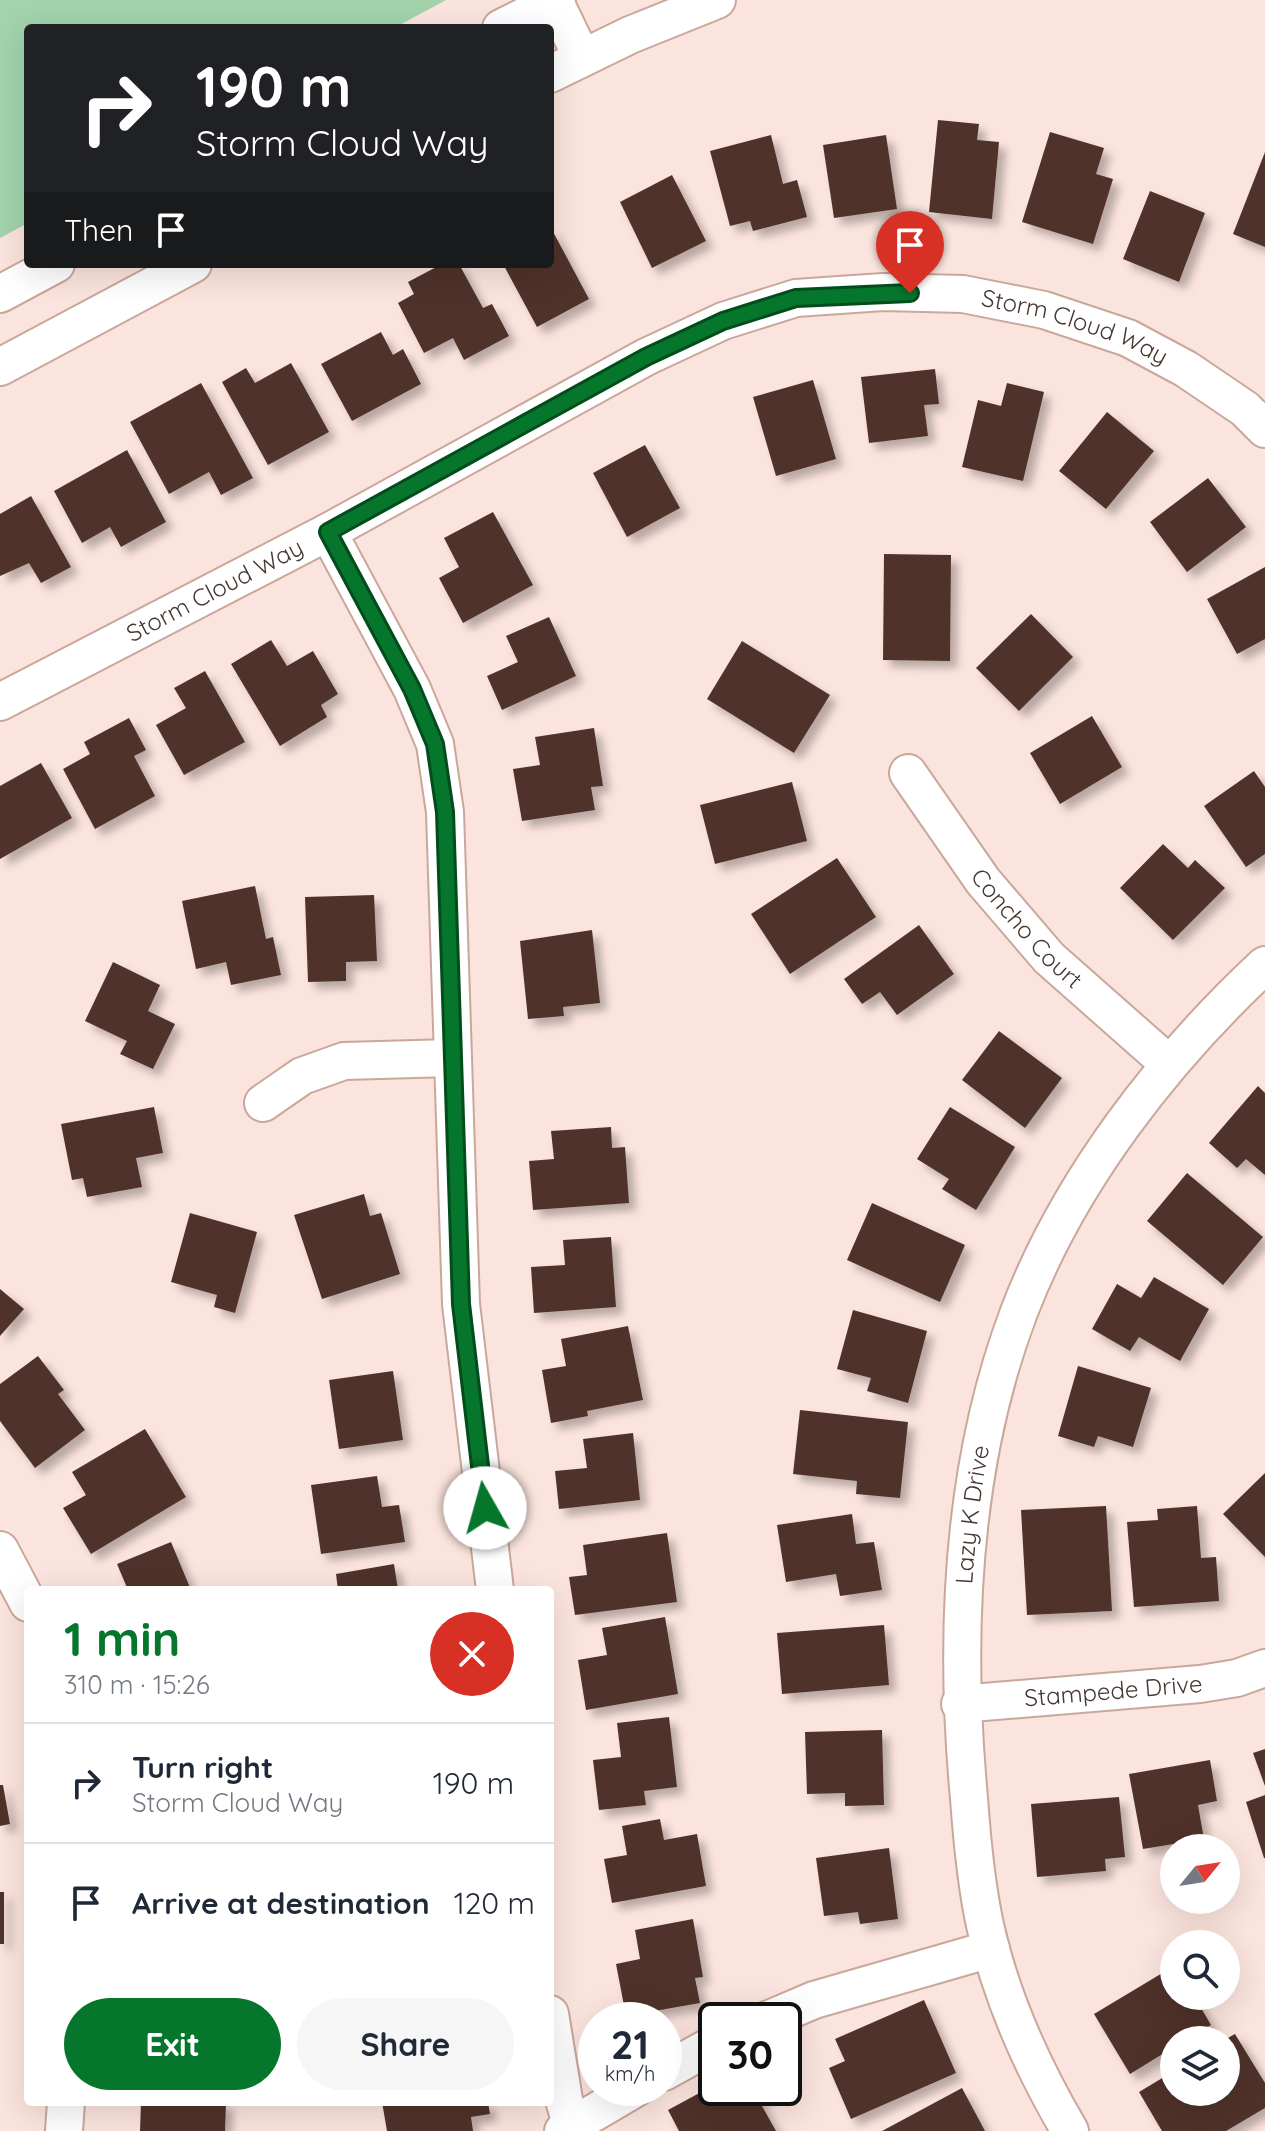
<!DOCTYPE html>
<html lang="en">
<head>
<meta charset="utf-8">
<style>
  :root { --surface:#fff; --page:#f6f6f7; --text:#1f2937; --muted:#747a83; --line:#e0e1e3; --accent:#05762b }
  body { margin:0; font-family:Quicksand,sans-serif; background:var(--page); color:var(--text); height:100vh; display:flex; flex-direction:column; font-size:30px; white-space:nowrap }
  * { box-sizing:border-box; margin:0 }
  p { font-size:26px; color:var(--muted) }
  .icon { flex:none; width:44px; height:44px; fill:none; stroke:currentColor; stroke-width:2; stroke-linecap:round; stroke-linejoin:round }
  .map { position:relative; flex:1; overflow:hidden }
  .details { position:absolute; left:24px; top:1586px; width:530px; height:520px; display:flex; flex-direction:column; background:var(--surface); border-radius:8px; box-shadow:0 8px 32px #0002 }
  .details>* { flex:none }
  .guide { position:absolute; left:24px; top:24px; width:530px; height:244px; border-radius:8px; box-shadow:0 8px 32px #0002; background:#202124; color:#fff; overflow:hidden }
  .needle { width:52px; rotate:60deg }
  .fabs { position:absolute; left:1160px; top:1834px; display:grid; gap:16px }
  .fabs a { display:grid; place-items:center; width:80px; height:80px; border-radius:50%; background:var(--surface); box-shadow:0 8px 32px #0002; font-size:40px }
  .speed { position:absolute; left:578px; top:2002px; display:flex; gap:16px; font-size:40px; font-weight:700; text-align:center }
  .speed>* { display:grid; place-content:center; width:104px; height:104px; border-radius:50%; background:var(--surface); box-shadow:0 8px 32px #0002; line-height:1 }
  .speed small { font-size:20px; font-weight:400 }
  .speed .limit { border:4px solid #111; border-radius:12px; background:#fff; color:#111 }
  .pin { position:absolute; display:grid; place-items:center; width:68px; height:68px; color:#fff; margin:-82px -34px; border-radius:50% 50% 50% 0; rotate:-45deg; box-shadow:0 0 8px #0007 }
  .pin .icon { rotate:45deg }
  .me { position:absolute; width:88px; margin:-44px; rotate:353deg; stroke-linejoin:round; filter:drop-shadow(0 0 6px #0008) }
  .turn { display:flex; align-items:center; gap:28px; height:168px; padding:0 40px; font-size:36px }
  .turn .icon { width:104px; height:104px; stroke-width:2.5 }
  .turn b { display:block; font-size:56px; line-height:68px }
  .then { display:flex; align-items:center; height:76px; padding:0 40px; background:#0003; gap:16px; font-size:30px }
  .round { display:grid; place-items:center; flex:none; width:84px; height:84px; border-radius:42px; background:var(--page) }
  .headline { display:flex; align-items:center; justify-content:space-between; height:136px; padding:0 40px }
  h1 { font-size:48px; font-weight:800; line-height:60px; color:var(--accent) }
  .action { display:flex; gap:16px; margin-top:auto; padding:16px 40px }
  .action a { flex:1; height:92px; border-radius:48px; background:var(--accent); color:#fff; font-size:32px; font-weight:800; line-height:92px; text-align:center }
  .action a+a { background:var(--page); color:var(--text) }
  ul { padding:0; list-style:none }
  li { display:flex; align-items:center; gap:24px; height:120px; padding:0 40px; border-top:2px solid var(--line) }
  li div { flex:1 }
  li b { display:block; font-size:30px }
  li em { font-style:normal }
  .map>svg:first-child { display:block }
  .green { fill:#a2d3ab }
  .building { fill:#50332b; filter:url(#shadow) }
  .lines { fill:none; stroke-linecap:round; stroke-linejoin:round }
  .minor-casing { stroke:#caa79b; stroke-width:40 }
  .minor { stroke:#fff; stroke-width:36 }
  .route-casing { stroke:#034d1c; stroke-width:20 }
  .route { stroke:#05762b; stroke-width:14 }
  .labels { text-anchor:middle; stroke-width:8; stroke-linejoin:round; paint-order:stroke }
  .street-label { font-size:24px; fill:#453732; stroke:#fdf5f3 }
</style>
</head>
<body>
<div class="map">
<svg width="1265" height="2131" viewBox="0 0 1265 2131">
  <defs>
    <filter id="shadow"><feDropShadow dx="7" dy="7" stdDeviation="4" flood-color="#0004"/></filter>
  </defs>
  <rect width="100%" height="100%" fill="#fbe4dd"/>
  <polygon class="green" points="0,0 446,0 394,28 28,28 28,223 0,238"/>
  <g class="building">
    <polygon points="938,120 979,124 977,140 999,142 992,219 929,212"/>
    <polygon points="1050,132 1104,148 1096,174 1113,179 1093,244 1022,222"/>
    <polygon points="771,135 783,184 797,180 807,217 753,231 750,221 730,226 710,151"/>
    <polygon points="886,135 897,209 834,218 823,145"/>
    <polygon points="1265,152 1265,247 1233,234"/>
    <polygon points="672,175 706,241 652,268 620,202"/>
    <polygon points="1150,191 1205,213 1179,282 1123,259"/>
    <polygon points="550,226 589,299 537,327 503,264 550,264"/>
    <polygon points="442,264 459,264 483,308 492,304 509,336 464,360 453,338 424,353 398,303 414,294 408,282"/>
    <polygon points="381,332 393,355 403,349 421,384 352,421 321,364"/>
    <polygon points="291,363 329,432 268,465 222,382 246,368 255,383"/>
    <polygon points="935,369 939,404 924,405 928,436 869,443 861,377"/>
    <polygon points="813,380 836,459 776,476 753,397"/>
    <polygon points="201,383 253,478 221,495 209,472 169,494 130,422"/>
    <polygon points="1007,383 1044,392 1023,481 962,467 978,400 1001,406"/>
    <polygon points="1107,412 1154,451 1106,509 1059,471"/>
    <polygon points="645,445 680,508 627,537 593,473"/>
    <polygon points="127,450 166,522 121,547 110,527 82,543 54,491"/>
    <polygon points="1208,478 1246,527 1187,572 1150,522"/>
    <polygon points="31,496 71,567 41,583 29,563 0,576 0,514"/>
    <polygon points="493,512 533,585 463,623 439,578 459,567 444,538"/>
    <polygon points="884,554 951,555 950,661 883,660"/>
    <polygon points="1265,567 1265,639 1237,654 1207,599"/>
    <polygon points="1031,614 1073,657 1019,711 976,668"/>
    <polygon points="549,617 576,676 502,710 487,676 518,662 506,636"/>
    <polygon points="271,640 287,666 313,651 338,694 321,705 327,717 280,746 231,664"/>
    <polygon points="742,641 830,695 794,753 707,699"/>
    <polygon points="205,671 245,742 184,775 156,725 186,708 174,688"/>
    <polygon points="1092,716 1122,767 1060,804 1030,753"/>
    <polygon points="129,718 146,750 134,756 155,796 95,829 63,769 90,754 84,742"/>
    <polygon points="594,728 603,786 591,787 595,810 522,821 513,769 540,765 535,737"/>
    <polygon points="41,763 72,818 0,859 0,786"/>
    <polygon points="1254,771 1265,787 1265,854 1246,867 1204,806"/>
    <polygon points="792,782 807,841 715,864 700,805"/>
    <polygon points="1163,844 1188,868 1195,860 1225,888 1173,940 1120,888"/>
    <polygon points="837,858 876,917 790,974 751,914"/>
    <polygon points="255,886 266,939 273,937 281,975 231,985 226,962 196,969 182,901"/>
    <polygon points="374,895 377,961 346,962 346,981 308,982 305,897"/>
    <polygon points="919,925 954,974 897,1015 880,992 862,1004 844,979"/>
    <polygon points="592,930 600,1003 563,1007 564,1016 528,1019 520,941"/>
    <polygon points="113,962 160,985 148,1011 175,1024 153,1069 120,1054 127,1041 85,1021"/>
    <polygon points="999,1031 1062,1078 1025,1128 962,1080"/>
    <polygon points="1258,1086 1265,1093 1265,1175 1246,1159 1237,1168 1209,1143"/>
    <polygon points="154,1107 163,1153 136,1158 142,1187 87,1197 83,1178 72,1180 61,1124"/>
    <polygon points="950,1107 1015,1147 976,1210 942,1189 949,1179 917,1159"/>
    <polygon points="611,1127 612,1148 625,1147 629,1203 533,1210 529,1161 554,1159 551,1131"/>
    <polygon points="1187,1173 1263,1237 1223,1285 1147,1221"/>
    <polygon points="364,1194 370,1216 381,1213 400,1274 322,1299 294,1215"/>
    <polygon points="872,1203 965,1245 940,1302 847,1260"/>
    <polygon points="190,1213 257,1232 235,1313 214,1307 217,1295 171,1282"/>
    <polygon points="611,1237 616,1307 534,1313 531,1267 565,1265 563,1240"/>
    <polygon points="1154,1277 1209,1309 1180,1361 1139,1337 1130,1351 1092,1329 1117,1284 1141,1298"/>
    <polygon points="0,1289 24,1309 0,1336"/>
    <polygon points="853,1310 927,1331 908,1403 867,1391 871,1378 837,1369"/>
    <polygon points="628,1326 643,1400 587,1411 588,1416 551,1423 542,1370 566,1366 561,1339"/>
    <polygon points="38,1356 64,1390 58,1394 85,1430 35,1468 0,1421 0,1384"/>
    <polygon points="1078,1366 1151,1388 1133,1447 1098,1436 1094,1447 1058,1436"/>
    <polygon points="393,1371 403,1440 339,1449 329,1380"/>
    <polygon points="800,1410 908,1422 900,1498 856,1494 857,1481 793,1474"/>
    <polygon points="145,1429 186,1497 91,1554 63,1508 86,1495 72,1472"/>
    <polygon points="633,1433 640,1500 559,1509 555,1471 587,1468 583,1439"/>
    <polygon points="1265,1473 1265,1557 1223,1514"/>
    <polygon points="377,1476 382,1507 399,1505 405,1542 321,1554 311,1485"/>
    <polygon points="1106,1506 1112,1611 1027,1615 1021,1510"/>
    <polygon points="1197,1506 1201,1558 1216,1557 1219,1601 1134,1607 1127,1522 1158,1520 1157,1509"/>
    <polygon points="852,1514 856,1544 874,1542 882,1590 840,1596 836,1574 786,1582 777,1525"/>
    <polygon points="667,1533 677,1602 575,1615 569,1577 587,1575 583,1545"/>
    <polygon points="171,1542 191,1590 128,1590 117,1564"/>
    <polygon points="394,1564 398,1590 338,1590 336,1574"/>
    <polygon points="665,1617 678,1694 586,1710 578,1660 607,1655 602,1628"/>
    <polygon points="884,1625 889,1685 782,1694 777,1633"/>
    <polygon points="669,1717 677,1787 644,1791 646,1805 599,1810 593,1760 621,1757 617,1723"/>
    <polygon points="882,1730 884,1805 845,1806 845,1793 807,1794 805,1732"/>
    <polygon points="1265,1749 1265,1786 1253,1753"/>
    <polygon points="1210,1760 1217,1801 1198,1805 1204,1839 1143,1849 1129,1774"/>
    <polygon points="0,1785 3,1785 10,1824 0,1826"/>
    <polygon points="1265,1795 1265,1858 1264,1858 1246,1802"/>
    <polygon points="1119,1797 1125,1857 1105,1859 1106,1871 1037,1877 1031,1804"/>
    <polygon points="660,1819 664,1840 697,1834 706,1886 612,1903 604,1859 627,1855 622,1826"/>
    <polygon points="889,1848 898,1919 860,1924 858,1912 824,1916 816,1858"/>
    <rect x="0" y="1892" width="4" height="52"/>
    <polygon points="693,1919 703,1977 695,1978 700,2003 626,2016 616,1964 640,1959 635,1930"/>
    <polygon points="1174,1966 1174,1996 1194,1996 1211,2025 1186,2040 1174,2040 1174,2047 1130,2074 1094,2014"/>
    <polygon points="924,2000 956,2073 851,2119 829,2068 845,2061 835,2039"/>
    <polygon points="1235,2034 1265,2083 1265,2108 1226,2131 1162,2131 1139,2092 1174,2071 1174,2092 1226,2092 1226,2039"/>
    <polygon points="716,2084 716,2088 770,2088 771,2091 758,2099 776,2131 679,2131 668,2110"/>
    <polygon points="962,2088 985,2131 882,2131"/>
    <polygon points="141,2102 226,2102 225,2131 140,2131"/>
    <polygon points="382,2102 488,2102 490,2114 471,2117 473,2131 387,2131"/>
  </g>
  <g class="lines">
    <g class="minor-casing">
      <g id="minor">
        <polyline points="554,0 582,58"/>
        <polyline points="501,28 557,0"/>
        <polyline points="550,74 630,35 717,0"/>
        <polyline points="0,294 56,264"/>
        <polyline points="0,367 193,264"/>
        <polyline points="328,532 412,689 435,744 445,812 461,1304 495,1590"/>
        <path id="s1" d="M0,702L328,532L646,357L723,321L796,298L883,292L963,294L1044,310L1128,338L1186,369L1245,409L1265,429"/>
        <path id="s2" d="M908,773L983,881L1049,958L1169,1064"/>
        <polyline points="263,1103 302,1076 344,1061 451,1058"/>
        <polyline points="0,1550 28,1603"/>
        <path id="s3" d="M960,1704L1200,1684L1237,1678L1265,1668"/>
        <polyline points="550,2014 564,2100 573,2131"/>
        <polyline points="767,2020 814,2000 991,1949"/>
        <polyline points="664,2072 716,2043"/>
        <polyline points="64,2131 66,2102"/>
        <polyline points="563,2131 636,2088"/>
        <path id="s4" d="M1070,2131C1033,2068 1001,1998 985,1925C976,1884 972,1840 969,1798C954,1637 961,1465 1019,1312C1069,1181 1163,1060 1265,965"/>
      </g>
    </g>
    <use href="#minor" class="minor"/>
  </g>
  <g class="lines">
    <g class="route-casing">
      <polyline id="route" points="485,1508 461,1304 445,812 435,744 412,689 328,532 646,357 723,321 796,298 910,293"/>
    </g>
    <use href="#route" class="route"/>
  </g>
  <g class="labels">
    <g class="street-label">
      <text dy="8" stroke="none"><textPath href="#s1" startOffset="1178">Storm Cloud Way</textPath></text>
      <text dy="8" stroke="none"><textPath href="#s1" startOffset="242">Storm Cloud Way</textPath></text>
      <text dy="8" stroke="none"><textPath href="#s2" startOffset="196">Concho Court</textPath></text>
      <text dy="8" stroke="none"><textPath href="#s4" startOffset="636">Lazy K Drive</textPath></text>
      <text dy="8" stroke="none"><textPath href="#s3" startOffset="154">Stampede Drive</textPath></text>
    </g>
  </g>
</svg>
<div class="fabs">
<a><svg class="needle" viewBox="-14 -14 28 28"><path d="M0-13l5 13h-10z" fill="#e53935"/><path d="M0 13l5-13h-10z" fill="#747a83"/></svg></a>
<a><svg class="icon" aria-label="search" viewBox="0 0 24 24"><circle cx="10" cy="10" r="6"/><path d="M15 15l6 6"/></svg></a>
<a><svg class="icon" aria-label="layers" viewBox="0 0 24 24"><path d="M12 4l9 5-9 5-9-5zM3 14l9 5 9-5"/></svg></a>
</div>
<div class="speed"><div>21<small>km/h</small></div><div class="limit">30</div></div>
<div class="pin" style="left:910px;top:293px;background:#d93025"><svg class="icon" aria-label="arrive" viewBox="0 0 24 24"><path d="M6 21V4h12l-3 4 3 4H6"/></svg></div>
<svg class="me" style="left:485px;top:1508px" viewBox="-20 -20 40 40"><circle r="19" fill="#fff"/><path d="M0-13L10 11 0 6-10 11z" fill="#05762b"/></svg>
<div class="guide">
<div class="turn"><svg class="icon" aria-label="right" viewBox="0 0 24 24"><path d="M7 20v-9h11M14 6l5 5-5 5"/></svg><div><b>190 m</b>Storm Cloud Way</div></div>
<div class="then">Then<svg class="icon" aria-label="arrive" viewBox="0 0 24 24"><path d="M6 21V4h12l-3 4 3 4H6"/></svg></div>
</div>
<section class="details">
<div class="headline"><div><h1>1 min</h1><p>310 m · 15:26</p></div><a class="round" style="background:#d93025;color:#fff"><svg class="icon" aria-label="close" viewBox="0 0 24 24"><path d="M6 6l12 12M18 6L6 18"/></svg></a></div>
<ul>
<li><svg class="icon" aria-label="right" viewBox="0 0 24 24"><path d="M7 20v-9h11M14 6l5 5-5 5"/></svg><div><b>Turn right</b><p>Storm Cloud Way</p></div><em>190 m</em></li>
<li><svg class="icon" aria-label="arrive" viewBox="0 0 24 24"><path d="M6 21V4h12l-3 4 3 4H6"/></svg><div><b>Arrive at destination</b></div><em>120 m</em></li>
</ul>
<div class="action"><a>Exit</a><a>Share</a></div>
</section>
</div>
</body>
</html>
